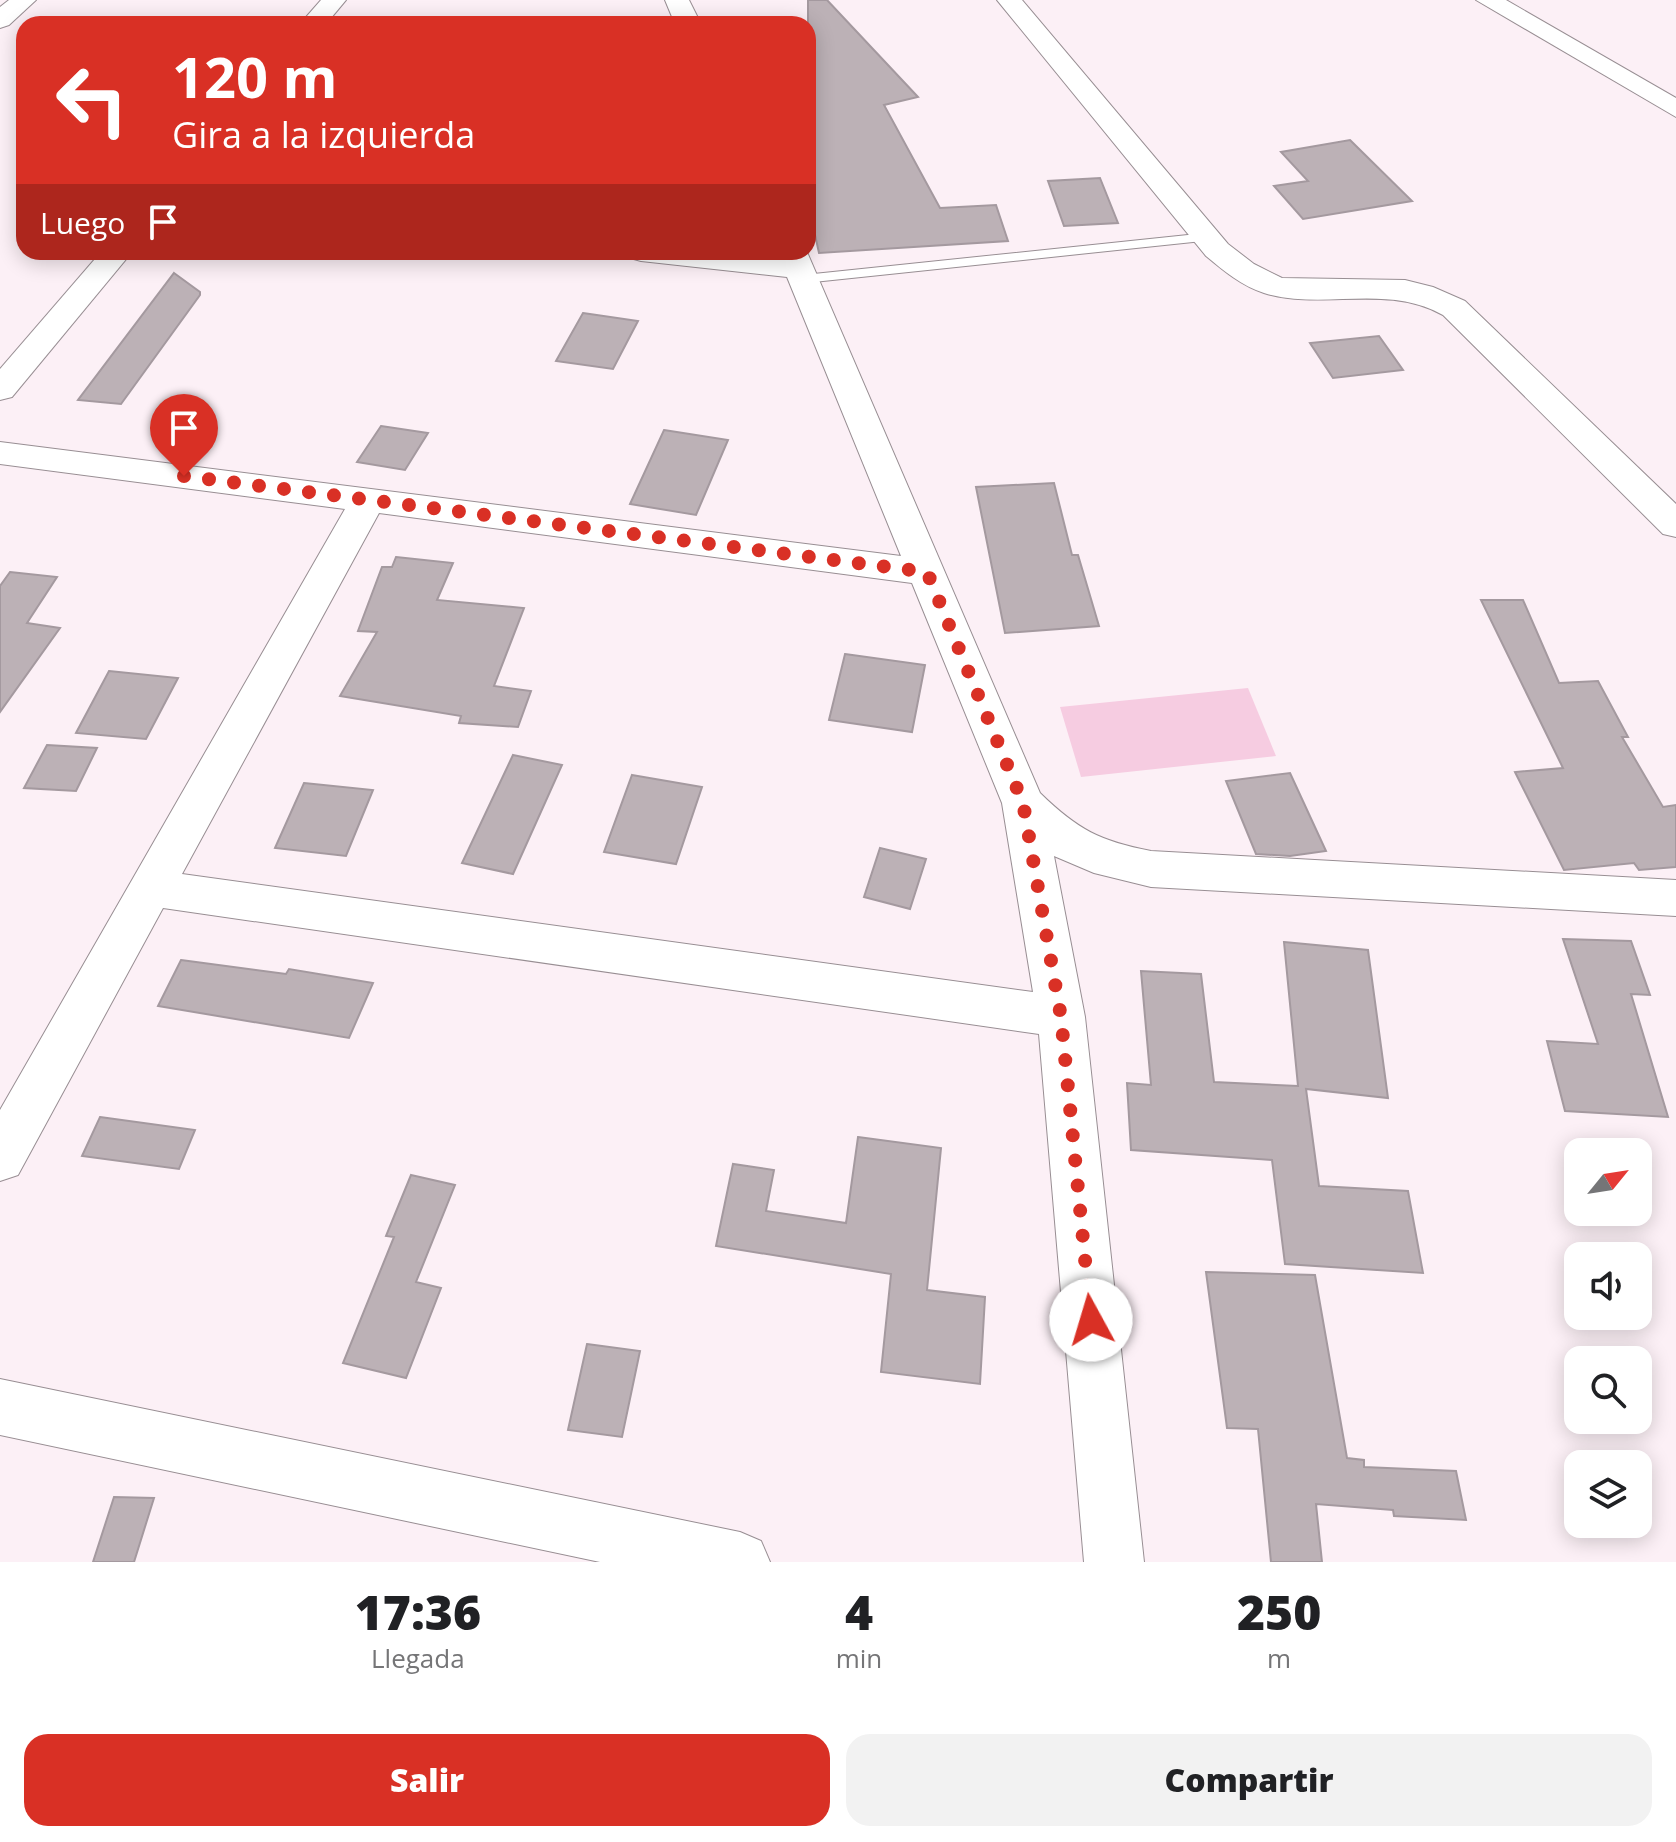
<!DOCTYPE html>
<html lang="es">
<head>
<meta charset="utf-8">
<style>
  :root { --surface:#fff; --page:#f2f2f2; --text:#202124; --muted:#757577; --accent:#d93025 }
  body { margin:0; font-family:"Open Sans",sans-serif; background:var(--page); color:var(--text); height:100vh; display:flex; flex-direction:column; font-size:30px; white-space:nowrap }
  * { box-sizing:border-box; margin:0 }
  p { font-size:26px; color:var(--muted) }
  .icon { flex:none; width:44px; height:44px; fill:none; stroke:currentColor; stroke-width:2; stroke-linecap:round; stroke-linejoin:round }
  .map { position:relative; height:1562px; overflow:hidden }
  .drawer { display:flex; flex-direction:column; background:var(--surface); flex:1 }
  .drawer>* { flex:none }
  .guide { position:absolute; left:16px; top:16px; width:800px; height:244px; border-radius:24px; box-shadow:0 4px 20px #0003; background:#d93025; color:#fff; overflow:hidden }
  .needle { width:52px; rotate:60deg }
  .buttons { position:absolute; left:1564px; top:1138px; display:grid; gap:16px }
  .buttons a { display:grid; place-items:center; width:88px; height:88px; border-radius:16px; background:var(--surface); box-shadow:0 4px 20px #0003; font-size:40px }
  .pin { position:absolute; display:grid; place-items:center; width:68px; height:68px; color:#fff; margin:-82px -34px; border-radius:50% 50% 50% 0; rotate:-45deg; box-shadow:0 0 8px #0007 }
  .pin .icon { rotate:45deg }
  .me { position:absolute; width:88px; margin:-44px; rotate:354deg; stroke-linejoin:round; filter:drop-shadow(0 0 6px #0008) }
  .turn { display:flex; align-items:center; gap:28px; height:168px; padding:0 24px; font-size:36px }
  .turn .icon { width:104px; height:104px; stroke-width:2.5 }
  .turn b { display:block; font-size:56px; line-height:68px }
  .then { display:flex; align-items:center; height:76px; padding:0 24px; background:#0003; gap:16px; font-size:30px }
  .eta { display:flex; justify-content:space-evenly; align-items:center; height:136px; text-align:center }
  .eta b { font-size:48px; font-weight:800; line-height:56px }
  .primary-button { display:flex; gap:16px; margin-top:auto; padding:16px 24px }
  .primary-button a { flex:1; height:92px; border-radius:24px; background:var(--accent); color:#fff; font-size:32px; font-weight:800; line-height:92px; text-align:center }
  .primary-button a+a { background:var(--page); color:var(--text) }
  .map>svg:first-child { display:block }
  .green { fill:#f6cce1 }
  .building { fill:#bcb1b6; stroke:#a4999f; stroke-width:2 }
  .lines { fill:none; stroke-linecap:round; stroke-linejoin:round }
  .lane-casing { stroke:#988e93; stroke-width:2 }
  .street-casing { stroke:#988e93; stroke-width:2 }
  .lane { fill:#fff; fill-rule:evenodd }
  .street { fill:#fff; fill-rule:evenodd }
  .route { stroke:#d93025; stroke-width:14; stroke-dasharray:0 25.2 }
</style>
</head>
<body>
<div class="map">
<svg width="1676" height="1562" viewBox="0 0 1676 1562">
  <rect width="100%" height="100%" fill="#fcf0f6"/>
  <polygon class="green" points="1248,688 1276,756 1081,777 1060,707"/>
  <g class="building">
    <polygon points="808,0 827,0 918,97 884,105 940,208 996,205 1008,241 819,253 808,203"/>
    <polygon points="1350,140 1412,201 1303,219 1274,186 1308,181 1281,152"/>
    <polygon points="1100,178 1118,223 1064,226 1048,181"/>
    <polygon points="174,273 200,292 200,295 121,404 78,400"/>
    <polygon points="583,313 638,321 613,369 556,361"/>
    <polygon points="1379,336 1403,370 1333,378 1310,343"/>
    <polygon points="381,426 428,433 405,470 357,462"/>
    <polygon points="664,430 728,440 696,515 630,504"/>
    <polygon points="1054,483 1072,555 1078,555 1099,626 1005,633 976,487"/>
    <polygon points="396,557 453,563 437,600 524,608 494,686 531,691 518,727 459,723 461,716 340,696 377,632 358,631 382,567 392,567"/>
    <polygon points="10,572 57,577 27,623 60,628 0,712 0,586"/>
    <polygon points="1481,600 1523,600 1559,683 1598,681 1628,737 1622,737 1663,807 1676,805 1676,867 1639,870 1634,863 1564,870 1515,772 1563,768"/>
    <polygon points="845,654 925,665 912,732 829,720"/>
    <polygon points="109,671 178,678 146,739 76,733"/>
    <polygon points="47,745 97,748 76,791 24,788"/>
    <polygon points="513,755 562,765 513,874 462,863"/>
    <polygon points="1290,773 1326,851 1290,856 1256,854 1226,781"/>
    <polygon points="632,775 702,787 676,864 604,852"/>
    <polygon points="304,783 373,790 346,856 275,848"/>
    <polygon points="880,848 926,859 910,909 864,897"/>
    <polygon points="1563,939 1631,941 1650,995 1631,994 1668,1117 1565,1111 1547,1041 1598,1044"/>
    <polygon points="1284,942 1368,950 1388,1098 1306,1089 1319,1186 1408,1191 1423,1273 1285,1264 1272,1160 1131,1150 1127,1083 1151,1085 1141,971 1201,974 1214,1082 1298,1086"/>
    <polygon points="181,960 286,974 289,969 373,983 349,1038 158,1006"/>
    <polygon points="100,1117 195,1130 179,1169 82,1156"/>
    <polygon points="858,1137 941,1148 927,1290 985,1297 980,1384 881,1372 891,1274 716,1246 733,1164 774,1170 766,1211 846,1223"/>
    <polygon points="411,1175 455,1185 416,1282 441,1288 406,1378 343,1363 394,1237 386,1236"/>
    <polygon points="1206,1272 1315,1275 1347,1458 1364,1460 1364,1467 1456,1471 1466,1520 1394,1516 1393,1510 1316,1504 1322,1562 1271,1562 1258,1429 1227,1428"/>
    <polygon points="587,1344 640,1351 622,1437 568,1430"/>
    <polygon points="114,1497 154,1498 134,1562 93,1562"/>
  </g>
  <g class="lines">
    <g class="lane-casing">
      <polygon id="lane" points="1207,233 1214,237 1212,240 804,283 797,279 804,275"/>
    </g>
    <g class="street-casing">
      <g id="street">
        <polygon points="9,0 36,0 9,25 0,28 0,7"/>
        <polygon points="321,0 346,0 326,24 300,24"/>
        <polygon points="665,0 689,0 701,24 675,24"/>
        <path d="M997,0H1022L1228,244L1254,264L1282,278L1405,280L1433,287L1465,301L1676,504V537L1663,534L1443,315C1385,283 1324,311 1264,293C1242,286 1224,271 1206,256Z"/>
        <polygon points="1476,0 1506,0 1676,98 1676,117"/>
        <polygon points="101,252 132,252 12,397 0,400 0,369"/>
        <path d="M626,252H726L779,258L777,252H807L1040,793C1078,830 1100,841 1151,851L1676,880V916L1151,887L1094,873L1054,856L1085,1017L1144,1562H1084L1039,1034L163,908L18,1175L0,1181V1110L345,509L0,464V442L901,556L787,277L641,261L630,258ZM379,513L912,583L1002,803L1033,992L182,874Z"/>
        <polygon points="0,1379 740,1532 761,1541 770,1562 600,1562 0,1435"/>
      </g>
    </g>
    <use href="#lane" class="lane"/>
    <use href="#street" class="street"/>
  </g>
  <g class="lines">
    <polyline class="route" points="184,476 927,572 1023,803 1061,1017 1091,1320"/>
  </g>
</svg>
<div class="buttons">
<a><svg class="needle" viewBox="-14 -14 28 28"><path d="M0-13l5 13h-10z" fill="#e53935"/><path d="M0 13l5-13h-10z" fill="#757577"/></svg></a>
<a><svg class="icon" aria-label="sound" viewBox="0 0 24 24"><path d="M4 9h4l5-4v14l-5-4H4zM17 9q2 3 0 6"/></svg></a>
<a><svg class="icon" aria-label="search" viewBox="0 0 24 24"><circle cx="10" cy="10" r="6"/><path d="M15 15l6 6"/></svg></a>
<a><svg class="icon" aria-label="layers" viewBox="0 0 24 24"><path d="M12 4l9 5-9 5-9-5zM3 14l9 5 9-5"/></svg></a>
</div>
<div class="pin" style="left:184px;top:476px;background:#d93025"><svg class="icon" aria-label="arrive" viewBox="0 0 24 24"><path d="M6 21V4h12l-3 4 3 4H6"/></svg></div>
<svg class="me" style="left:1091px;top:1320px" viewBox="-20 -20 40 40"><circle r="19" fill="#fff"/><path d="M0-13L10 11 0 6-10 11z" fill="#d93025"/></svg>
<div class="guide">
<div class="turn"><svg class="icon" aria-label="left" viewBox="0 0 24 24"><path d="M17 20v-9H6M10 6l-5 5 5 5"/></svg><div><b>120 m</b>Gira a la izquierda</div></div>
<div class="then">Luego<svg class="icon" aria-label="arrive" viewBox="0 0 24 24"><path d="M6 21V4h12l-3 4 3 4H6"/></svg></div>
</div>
</div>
<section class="drawer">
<div class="eta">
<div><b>17:36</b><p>Llegada</p></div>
<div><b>4</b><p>min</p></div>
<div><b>250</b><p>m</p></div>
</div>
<div class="primary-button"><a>Salir</a><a>Compartir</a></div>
</section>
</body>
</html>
